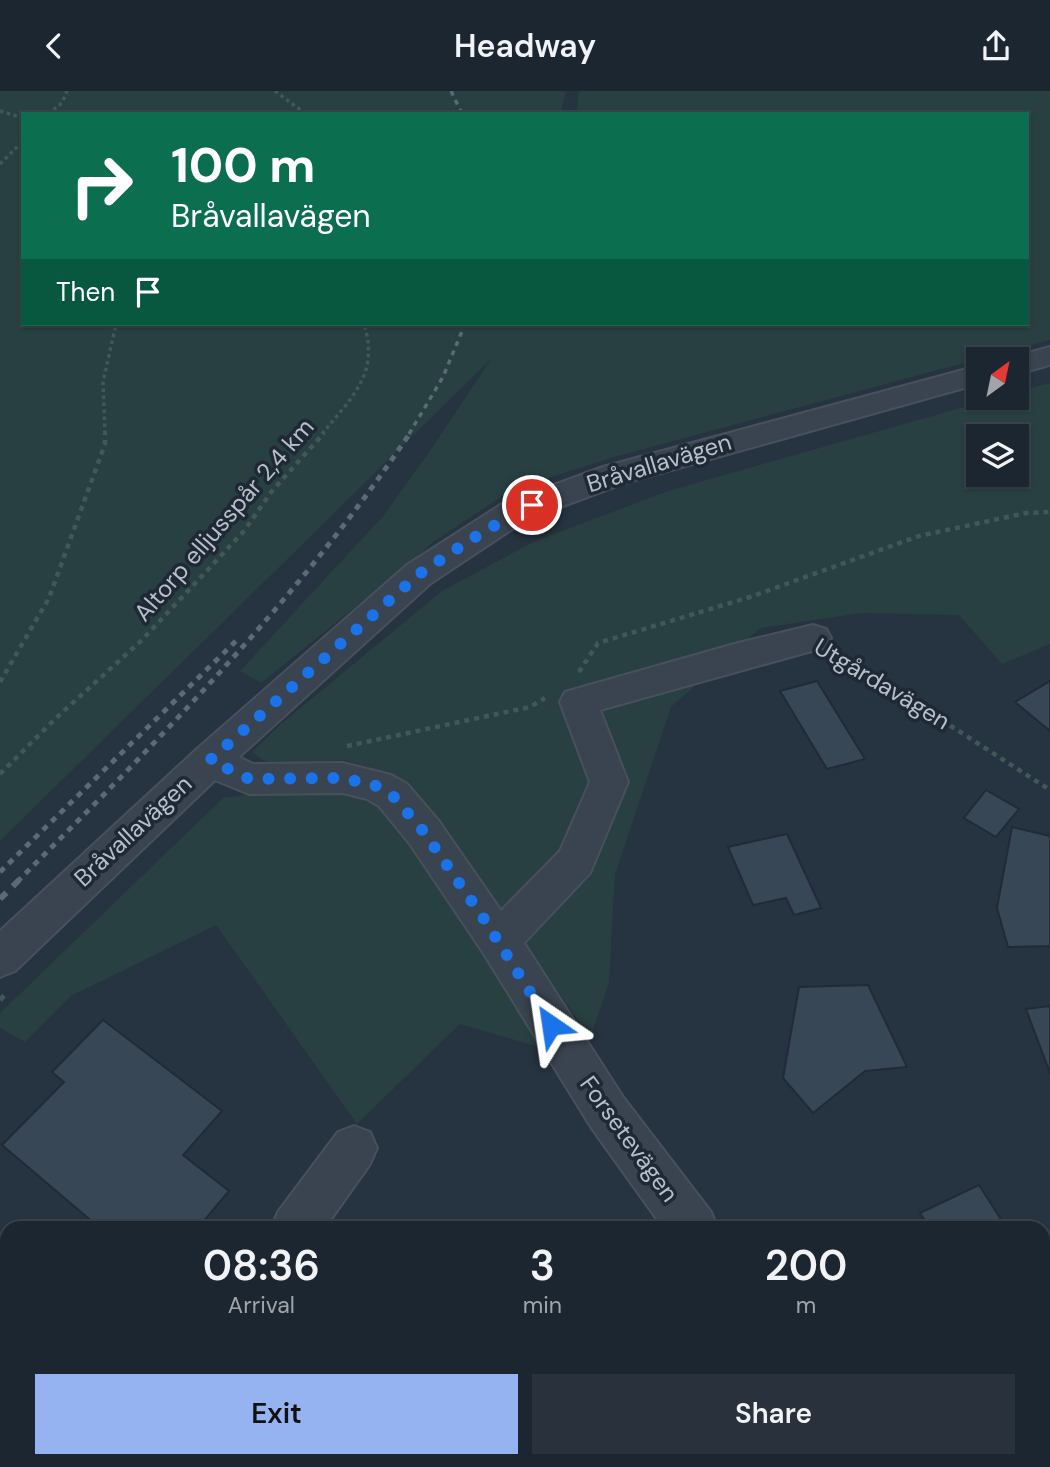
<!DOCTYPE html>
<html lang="en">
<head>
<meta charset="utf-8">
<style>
  :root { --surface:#1c2630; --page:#29323c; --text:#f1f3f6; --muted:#a0a5ab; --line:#3a434c; --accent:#95b2f1 }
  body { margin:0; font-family:"DM Sans",sans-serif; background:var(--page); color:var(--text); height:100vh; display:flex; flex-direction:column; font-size:26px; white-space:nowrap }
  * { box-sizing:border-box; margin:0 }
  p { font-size:23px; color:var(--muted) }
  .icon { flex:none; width:38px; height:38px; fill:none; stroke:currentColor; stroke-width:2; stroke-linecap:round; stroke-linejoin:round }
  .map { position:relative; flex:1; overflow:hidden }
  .side { position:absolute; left:0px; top:1130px; width:1050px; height:247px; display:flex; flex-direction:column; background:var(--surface); border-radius:21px 21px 0 0; box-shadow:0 2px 5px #0004,0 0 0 2px var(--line) }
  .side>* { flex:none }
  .hud { position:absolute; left:21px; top:21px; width:1008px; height:214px; border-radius:0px; box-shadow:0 2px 5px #0004,0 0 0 2px var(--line); background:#0b6e4f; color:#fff; overflow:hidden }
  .needle { width:46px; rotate:33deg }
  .controls { position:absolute; left:966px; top:256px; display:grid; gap:14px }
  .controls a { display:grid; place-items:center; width:63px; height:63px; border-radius:0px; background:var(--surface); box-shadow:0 2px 5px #0004,0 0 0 2px var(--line); font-size:35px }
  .pin { position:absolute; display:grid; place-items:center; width:60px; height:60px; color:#fff; margin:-30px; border:4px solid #fff; border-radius:50%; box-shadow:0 2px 7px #0007 }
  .me { position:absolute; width:77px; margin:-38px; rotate:328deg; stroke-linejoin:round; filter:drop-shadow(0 0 5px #0008) }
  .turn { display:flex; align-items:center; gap:24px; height:147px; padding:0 35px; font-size:32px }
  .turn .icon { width:91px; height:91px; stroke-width:2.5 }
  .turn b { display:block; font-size:49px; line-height:60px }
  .then { display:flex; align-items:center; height:66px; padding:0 35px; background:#0003; gap:14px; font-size:26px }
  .eta { display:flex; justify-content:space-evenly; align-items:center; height:119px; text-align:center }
  .eta b { font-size:42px; font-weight:600; line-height:49px }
  .action { display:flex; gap:14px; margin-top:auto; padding:14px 35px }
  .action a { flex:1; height:80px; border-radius:0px; background:var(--accent); color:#111; font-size:28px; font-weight:600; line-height:80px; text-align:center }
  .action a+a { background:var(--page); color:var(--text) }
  header { display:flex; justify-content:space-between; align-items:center; height:91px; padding:0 35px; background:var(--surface); font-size:32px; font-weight:600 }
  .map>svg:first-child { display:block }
  .green { fill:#284041; fill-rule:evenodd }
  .building { fill:#384756; stroke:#212b37; stroke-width:2 }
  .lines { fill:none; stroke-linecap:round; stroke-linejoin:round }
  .minor-casing { stroke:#47505c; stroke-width:4 }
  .path-far2 { stroke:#415859; stroke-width:3.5; stroke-dasharray:3.5 3.5; stroke-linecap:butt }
  .path-far1 { stroke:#415859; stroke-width:4.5; stroke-dasharray:5 5; stroke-linecap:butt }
  .path { stroke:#415859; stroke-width:5; stroke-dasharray:6 6; stroke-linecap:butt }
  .minor { fill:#3a4450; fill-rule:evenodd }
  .rail-far2 { stroke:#5c6977; stroke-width:3.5; stroke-dasharray:5 5; stroke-linecap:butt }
  .rail-far1 { stroke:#5c6977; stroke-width:5; stroke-dasharray:6 6; stroke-linecap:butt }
  .rail { stroke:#5c6977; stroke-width:6; stroke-dasharray:9 9; stroke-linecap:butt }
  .route { stroke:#1a73e8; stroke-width:12; stroke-dasharray:0 21.6 }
  .labels { text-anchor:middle; stroke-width:7; stroke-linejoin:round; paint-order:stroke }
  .street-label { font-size:24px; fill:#b7bfca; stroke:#1f2935 }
</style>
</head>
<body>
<header><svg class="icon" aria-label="back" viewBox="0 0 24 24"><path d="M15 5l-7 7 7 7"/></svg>Headway<svg class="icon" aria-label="share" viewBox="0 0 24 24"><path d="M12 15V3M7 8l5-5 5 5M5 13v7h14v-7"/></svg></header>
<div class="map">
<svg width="1050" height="1376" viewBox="0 0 1050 1376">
  <rect width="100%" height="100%" fill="#263340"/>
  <g class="green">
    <polygon points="0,0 566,0 560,23 23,23 23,233 1027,233 1027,23 576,23 579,0 1050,0 1050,249 614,366 511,399 432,452 415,468 261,592 240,580 383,425 430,360 491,268 0,750"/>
    <path d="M1050,292V553L1002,573L959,524L862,522L760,537L671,616L615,783L609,892L590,947L449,742L396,685L344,669L286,676L262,669L252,661L282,632L442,500L533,451L668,400L999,306H1017V301ZM978,345H1017V383H978Z"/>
    <polygon points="303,696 349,704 379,714 437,782 543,957 460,933 357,1033 216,834 71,905 25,951 0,937 0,922 223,707"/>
  </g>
  <g class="building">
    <polygon points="817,590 865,668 827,678 780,600"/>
    <polygon points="1050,590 1050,640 1015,611"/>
    <polygon points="986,699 1019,718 996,746 964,727"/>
    <polygon points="1012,736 1050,745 1050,855 1008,856 997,817"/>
    <polygon points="787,743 821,817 794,824 786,807 753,814 728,756"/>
    <polygon points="868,894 907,976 865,980 813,1022 783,987 799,896"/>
    <polygon points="1050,915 1050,982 1026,918"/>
    <polygon points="103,929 222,1020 183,1064 229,1100 197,1138 101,1138 2,1054 64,991 52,981"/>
    <polygon points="979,1094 1007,1138 930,1138 920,1122"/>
    <polygon points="7,1255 7,1334 0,1328 0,1262"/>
  </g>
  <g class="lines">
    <g class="minor-casing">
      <g id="minor">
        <polygon points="1050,256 1050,274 1017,283 1017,268 1006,268"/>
        <polygon points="978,275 978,293 625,392 526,429 431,492 239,666 253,673 343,672 391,684 407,693 438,729 501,820 560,760 590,691 560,611 565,601 738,552 813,534 826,538 831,547 826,556 600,619 628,691 590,782 524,852 623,1006 711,1121 718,1138 664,1138 591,1036 484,863 410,753 379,715 367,708 343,702 249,703 215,689 15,880 0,886 0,840 197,658 407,474 502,413 603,376"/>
        <polygon points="354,1035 370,1041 377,1057 370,1073 324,1138 271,1138 278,1121 338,1041"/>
        <polygon points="118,1370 171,1370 169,1376 115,1376"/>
        <polygon points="878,1370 935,1370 938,1376 880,1376"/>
      </g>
    </g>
    <g class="path-far2">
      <polyline points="275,0 306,23"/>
      <polyline points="0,20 23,27"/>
      <polyline points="48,23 62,12 67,0"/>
      <polyline points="0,73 23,50"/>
      <polyline points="105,343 103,291 116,233"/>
      <path d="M322,343C351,307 380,283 364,233"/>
    </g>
    <g class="path-far1">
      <polyline points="841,564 1050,699"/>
      <polyline points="579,581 598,552 750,506 919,445 1026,422 1050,421"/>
      <polyline points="0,591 49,507 105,353 105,342"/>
      <polyline points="347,655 530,616 545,607"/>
      <polyline points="0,683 55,628 142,549 244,440 272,400 324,342"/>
    </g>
    <polyline class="path" points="0,909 7,901"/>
    <use href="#minor" class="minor"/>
    <g class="rail-far2">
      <polyline points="451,0 462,23"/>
      <polyline points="409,343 443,286 465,233"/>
    </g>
    <g class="rail-far1">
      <polyline points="0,781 240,546"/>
      <path d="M17,791C157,651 299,508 410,342"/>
    </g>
    <polyline class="rail" points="0,808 19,789"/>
  </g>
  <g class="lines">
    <polyline class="route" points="532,414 481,442 419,483 210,669 249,688 343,687 377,695 393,705 424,741 484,828 551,934"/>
  </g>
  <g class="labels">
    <g class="street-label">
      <text transform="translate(659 372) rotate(-17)" y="8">Bråvallavägen</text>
      <text transform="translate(224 429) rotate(-49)" y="8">Altorp elljusspår 2,4 km</text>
      <text transform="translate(882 593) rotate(31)" y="8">Utgårdavägen</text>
      <text transform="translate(133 740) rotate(-43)" y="8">Bråvallavägen</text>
      <text transform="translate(629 1048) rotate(54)" y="8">Forsetevägen</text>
    </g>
  </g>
</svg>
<div class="controls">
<a><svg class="needle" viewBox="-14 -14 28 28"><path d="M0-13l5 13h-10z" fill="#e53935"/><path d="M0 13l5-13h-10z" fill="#a0a5ab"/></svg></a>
<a><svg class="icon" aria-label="layers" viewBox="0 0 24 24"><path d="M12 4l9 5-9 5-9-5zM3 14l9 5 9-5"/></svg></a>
</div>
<div class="pin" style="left:532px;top:414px;background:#d93025"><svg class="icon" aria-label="arrive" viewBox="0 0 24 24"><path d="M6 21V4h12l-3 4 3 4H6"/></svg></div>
<svg class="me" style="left:551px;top:934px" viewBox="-20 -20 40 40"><path d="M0-17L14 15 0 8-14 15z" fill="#1a73e8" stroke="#fff" stroke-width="4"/></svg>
<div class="hud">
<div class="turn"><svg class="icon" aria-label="right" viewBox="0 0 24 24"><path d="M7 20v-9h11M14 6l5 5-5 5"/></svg><div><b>100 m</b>Bråvallavägen</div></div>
<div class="then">Then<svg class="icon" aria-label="arrive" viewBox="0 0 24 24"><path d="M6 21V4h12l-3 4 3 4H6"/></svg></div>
</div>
<section class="side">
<div class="eta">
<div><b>08:36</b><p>Arrival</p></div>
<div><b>3</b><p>min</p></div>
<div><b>200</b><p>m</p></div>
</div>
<div class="action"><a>Exit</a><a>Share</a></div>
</section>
</div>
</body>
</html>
